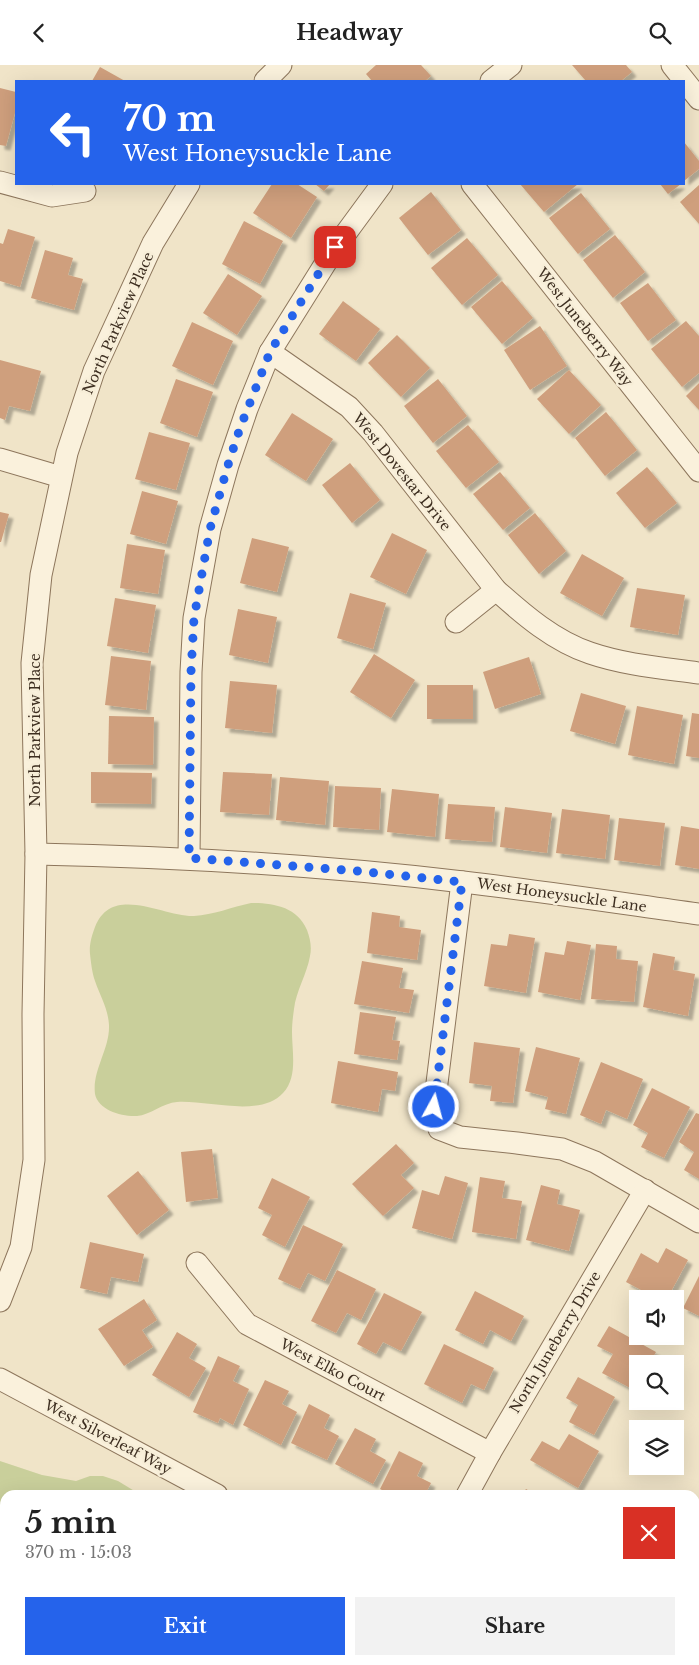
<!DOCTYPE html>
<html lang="en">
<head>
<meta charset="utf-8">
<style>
  :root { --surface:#fff; --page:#f2f2f2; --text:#222; --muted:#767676; --accent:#2563eb }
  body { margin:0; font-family:"Libre Baskerville",serif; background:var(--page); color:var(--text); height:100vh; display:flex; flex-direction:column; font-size:19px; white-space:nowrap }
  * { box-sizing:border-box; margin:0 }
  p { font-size:16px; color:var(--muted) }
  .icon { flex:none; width:28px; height:28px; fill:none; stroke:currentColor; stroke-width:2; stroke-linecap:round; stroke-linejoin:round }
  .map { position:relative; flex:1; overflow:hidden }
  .sheet { position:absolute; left:0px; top:1425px; width:700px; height:175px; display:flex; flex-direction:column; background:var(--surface); border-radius:15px 15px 0 0; box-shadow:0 5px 20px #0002 }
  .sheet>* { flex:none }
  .hud { position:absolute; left:15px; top:15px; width:670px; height:105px; border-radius:0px; box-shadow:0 5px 20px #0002; background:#2563eb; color:#fff; overflow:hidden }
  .tools { position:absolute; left:629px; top:1225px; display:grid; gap:10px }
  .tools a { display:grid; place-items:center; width:55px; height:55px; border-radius:0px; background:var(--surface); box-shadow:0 5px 20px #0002; font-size:25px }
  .pin { position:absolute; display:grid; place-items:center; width:42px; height:42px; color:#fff; margin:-21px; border-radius:10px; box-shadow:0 2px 8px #0006 }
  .me { position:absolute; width:55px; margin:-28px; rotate:7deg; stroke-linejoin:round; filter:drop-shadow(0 0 4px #0008) }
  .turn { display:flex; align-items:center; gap:18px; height:105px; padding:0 25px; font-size:22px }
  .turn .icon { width:65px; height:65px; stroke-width:2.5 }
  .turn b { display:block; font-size:35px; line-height:42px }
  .round { display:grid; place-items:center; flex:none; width:52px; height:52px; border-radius:0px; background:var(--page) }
  .overview { display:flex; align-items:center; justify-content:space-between; height:85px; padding:0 25px }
  h1 { font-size:30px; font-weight:700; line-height:38px }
  .button { display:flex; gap:10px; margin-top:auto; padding:10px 25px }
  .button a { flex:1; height:58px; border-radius:0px; background:var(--accent); color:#fff; font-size:20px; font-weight:700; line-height:58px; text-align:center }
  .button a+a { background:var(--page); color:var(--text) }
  header { display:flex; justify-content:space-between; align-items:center; height:65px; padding:0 25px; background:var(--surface); font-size:22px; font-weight:700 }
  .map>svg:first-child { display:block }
  .green { fill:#c9cf9b }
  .building { fill:#cf9f7d; filter:url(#shadow) }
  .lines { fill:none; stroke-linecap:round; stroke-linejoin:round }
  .minor-casing { stroke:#8d765c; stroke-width:23 }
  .minor { stroke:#faf1dc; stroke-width:21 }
  .route { stroke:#2563eb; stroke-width:9; stroke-dasharray:0 16.2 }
  .labels { text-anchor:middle; stroke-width:5; stroke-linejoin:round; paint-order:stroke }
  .street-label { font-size:14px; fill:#3d2e20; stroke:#f7eed8 }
</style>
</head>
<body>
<header><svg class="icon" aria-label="back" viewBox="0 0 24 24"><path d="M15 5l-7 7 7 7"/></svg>Headway<svg class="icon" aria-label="search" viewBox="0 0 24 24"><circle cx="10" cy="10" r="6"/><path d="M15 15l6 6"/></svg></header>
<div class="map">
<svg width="699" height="1600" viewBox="0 0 699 1600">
  <defs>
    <filter id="shadow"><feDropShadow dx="4.5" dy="4.5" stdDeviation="1" flood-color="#0004"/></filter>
  </defs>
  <rect width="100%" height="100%" fill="#f0e4c8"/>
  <g class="green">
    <path d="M251,838C274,838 297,842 307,865C310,873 312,882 310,891C307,909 296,926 294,944C293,951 292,959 292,967C292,987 298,1012 283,1028C260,1053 208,1035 177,1037C163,1038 150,1050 137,1051C122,1052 98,1045 95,1029C92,1005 110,984 109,960C108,943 100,931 95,916C92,908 91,897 90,889C89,880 92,870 95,862C112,818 164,852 194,851C213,850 232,842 251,838Z"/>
    <polygon points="0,1396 42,1410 76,1416 90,1411 103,1411 118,1416 141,1430 5,1430 5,1595 117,1595 116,1600 0,1600"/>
  </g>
  <g class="building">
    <polygon points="376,0 421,0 431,11 425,16 372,16 366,9"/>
    <polygon points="572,0 626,0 632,7 621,16 586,16"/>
    <polygon points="100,2 125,16 92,16"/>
    <polygon points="0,23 16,27 16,44 6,81 0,80"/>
    <polygon points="684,77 699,96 699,104 684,116"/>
    <polygon points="272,119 297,119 317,132 291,173 253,148"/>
    <polygon points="315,119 330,119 324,126"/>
    <polygon points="520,119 578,119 544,147"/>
    <polygon points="660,119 681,119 668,129"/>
    <polygon points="699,120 699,159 680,137"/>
    <polygon points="431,127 461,165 428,190 399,153"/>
    <polygon points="581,128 610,164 578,189 549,153"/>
    <polygon points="244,156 283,176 260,219 222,199"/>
    <polygon points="8,164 35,172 20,222 0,216 0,178 3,179"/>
    <polygon points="615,170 645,207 613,233 583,195"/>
    <polygon points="467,173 498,210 462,240 431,203"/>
    <polygon points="45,185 73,193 68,210 83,214 74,245 31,233"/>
    <polygon points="228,209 262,231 237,270 203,248"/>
    <polygon points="502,216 533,253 502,279 471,242"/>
    <polygon points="648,218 676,255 648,276 620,238"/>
    <polygon points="343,236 380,264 356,296 319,269"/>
    <polygon points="686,256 699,271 699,308 682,322 651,284"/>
    <polygon points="192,257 233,276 213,320 172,301"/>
    <polygon points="540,261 567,301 530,325 504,285"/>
    <polygon points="397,270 430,303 401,332 368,298"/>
    <polygon points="0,295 41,306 30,346 9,341 5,355 0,353"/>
    <polygon points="569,305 601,340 569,369 537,334"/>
    <polygon points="176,314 213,327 197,372 160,358"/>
    <polygon points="438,314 467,351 433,378 404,341"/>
    <polygon points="699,318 699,345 686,331"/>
    <polygon points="606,347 637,385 605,411 575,373"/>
    <polygon points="292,348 333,374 306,416 265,390"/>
    <polygon points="468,360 499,397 466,423 436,386"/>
    <polygon points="149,367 190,378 176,425 135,414"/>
    <polygon points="350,398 380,435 352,458 322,420"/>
    <polygon points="647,402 677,438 645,463 616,428"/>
    <polygon points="500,407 530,443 503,465 473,429"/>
    <polygon points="142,426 178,436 166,479 130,469"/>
    <polygon points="0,447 9,449 1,477 0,477"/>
    <polygon points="535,448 566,486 539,509 508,470"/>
    <polygon points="392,468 427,485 406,529 370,512"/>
    <polygon points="252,473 289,482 277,527 240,518"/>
    <polygon points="127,479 165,485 158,529 120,523"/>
    <polygon points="582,489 624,513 602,551 560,528"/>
    <polygon points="637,523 685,530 678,570 630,562"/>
    <polygon points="350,528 386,538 373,584 337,573"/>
    <polygon points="115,533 156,540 148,588 107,581"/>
    <polygon points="238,544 277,552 268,598 229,590"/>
    <polygon points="374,589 415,615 391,653 350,627"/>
    <polygon points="111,591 151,596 146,645 105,640"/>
    <polygon points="529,592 541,629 495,644 483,607"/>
    <polygon points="230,616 277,620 272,668 225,663"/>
    <rect x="427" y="620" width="46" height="34"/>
    <polygon points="581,628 626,641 615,679 570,666"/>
    <polygon points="637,641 683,650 674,699 628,690"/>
    <polygon points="692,648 699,649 699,693 686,691"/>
    <polygon points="109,651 154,652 153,700 108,699"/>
    <polygon points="91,707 152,708 151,739 91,738"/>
    <polygon points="223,707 272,709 269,750 220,747"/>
    <polygon points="280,712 329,716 325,760 276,755"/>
    <polygon points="335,721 381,723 379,765 333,762"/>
    <polygon points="392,724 439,729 435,772 387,767"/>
    <polygon points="448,739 495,742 492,777 445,774"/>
    <polygon points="505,742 552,748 547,788 500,782"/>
    <polygon points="562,744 610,750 605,794 556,788"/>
    <polygon points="619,753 665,758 660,801 614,795"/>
    <polygon points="681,761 699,764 699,804 675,800"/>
    <polygon points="372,847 400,851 399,862 421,865 417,895 367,888"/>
    <polygon points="509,869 535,873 526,928 484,921 491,879 507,881"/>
    <polygon points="567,876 591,880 580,935 538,927 545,887 564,890"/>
    <polygon points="596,879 617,881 616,894 638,896 634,937 591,934"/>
    <polygon points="653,888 675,892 673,905 695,909 688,951 643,942"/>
    <polygon points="362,896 403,903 399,923 414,925 409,948 354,939"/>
    <polygon points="360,947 396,952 392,975 400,976 397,995 354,989"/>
    <polygon points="474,977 520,983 513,1038 490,1036 492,1021 469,1018"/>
    <polygon points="536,982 580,993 566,1049 545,1044 548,1032 525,1026"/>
    <polygon points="338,996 398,1007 395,1026 382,1024 378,1047 331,1038"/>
    <polygon points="601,997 643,1014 627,1054 606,1045 601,1059 580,1050"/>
    <polygon points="652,1023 690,1042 664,1093 641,1082 648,1068 633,1060"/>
    <polygon points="696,1048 699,1049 699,1114 684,1105 694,1087 679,1077"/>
    <polygon points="396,1079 414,1098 401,1110 414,1123 383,1151 352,1119"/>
    <polygon points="212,1084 218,1133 186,1137 181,1087"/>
    <polygon points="138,1106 169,1145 137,1170 107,1131"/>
    <polygon points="445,1111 468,1118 452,1174 412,1163 422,1125 439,1130"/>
    <polygon points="480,1112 505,1116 502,1133 522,1136 516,1174 472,1167"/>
    <polygon points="272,1113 310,1132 285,1182 262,1170 272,1150 258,1143"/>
    <polygon points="541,1120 560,1125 557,1139 580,1145 569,1186 526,1175"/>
    <polygon points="303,1160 343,1179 325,1216 308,1208 300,1224 278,1214"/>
    <polygon points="90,1177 144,1189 138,1217 111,1212 107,1229 80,1223"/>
    <polygon points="666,1183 688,1195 667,1234 658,1234 626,1217 641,1188 658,1198"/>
    <polygon points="337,1205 376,1224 361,1255 347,1248 336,1268 311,1256"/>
    <polygon points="699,1211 699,1251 683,1243"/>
    <polygon points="475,1226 524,1251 511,1276 490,1265 483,1279 455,1265"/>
    <polygon points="384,1228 422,1247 401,1286 383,1277 376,1289 357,1279"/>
    <polygon points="144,1234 157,1255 142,1265 153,1282 124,1301 98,1264"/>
    <polygon points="609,1261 656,1287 649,1299 638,1299 638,1319 634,1325 602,1308 613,1289 597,1281"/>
    <polygon points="177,1267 197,1279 189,1293 206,1303 189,1332 152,1310"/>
    <polygon points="444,1279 494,1303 484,1325 471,1319 462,1338 424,1319"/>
    <polygon points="218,1291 240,1301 233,1316 249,1324 233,1360 220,1353 218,1358 193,1347"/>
    <polygon points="578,1312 615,1332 594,1370 569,1357 578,1340 566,1333"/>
    <polygon points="265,1315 289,1326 282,1339 297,1347 281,1380 243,1360"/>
    <polygon points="309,1339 330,1350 324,1363 339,1371 327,1395 291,1378"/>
    <polygon points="355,1363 376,1374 370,1386 386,1395 373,1419 335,1399"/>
    <polygon points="569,1369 599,1386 578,1423 530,1395 542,1376 559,1385"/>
    <polygon points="399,1386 423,1398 417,1411 431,1418 425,1430 392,1430 380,1424"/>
    <polygon points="526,1424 537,1430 522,1430"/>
    <polygon points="699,1490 699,1600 678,1600 672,1595 695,1595 695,1495"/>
    <polygon points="289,1595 308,1595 305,1600 299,1600"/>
    <polygon points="318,1595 355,1595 353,1600 316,1600"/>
    <polygon points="365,1595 404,1595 401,1600 362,1600"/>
  </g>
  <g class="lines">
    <g class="minor-casing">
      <g id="minor">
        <polyline points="672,0 699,34"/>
        <polyline points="265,16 281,0"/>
        <polyline points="491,16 511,0"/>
        <polyline points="0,117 52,131 85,126"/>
        <polyline points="472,119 699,406"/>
        <path d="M270,287L349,342L373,368L496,525C524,550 554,576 590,588C625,600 663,603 699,608"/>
        <polyline points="0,394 61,412"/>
        <polyline points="456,557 496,525"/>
        <path d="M36,789C178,792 321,800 463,817C541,826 620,838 699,849"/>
        <polyline points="189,793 191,607 194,553 210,464 228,400 247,344 270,287 335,183 382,119"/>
        <polyline points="462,817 434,1042 439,1064 460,1072 517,1078 562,1084 595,1097 699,1157"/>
        <polyline points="197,1198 247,1259 490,1388"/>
        <polyline points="0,1236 21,1182 34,1095 33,949 36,789 32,598 41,510 67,388 94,306 153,178 189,119"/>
        <polyline points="0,1314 217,1430"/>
        <polyline points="467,1430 490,1388 645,1125"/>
        <polyline points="195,1595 205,1600"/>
        <polyline points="532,1595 540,1600"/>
      </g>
    </g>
    <use href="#minor" class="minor"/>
  </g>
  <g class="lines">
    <polyline class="route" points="335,182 270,287 240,363 228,400 210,464 194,553 191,607 189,793 357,806 462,817 434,1042"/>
  </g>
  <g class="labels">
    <g class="street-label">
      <text transform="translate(118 258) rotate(-66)" y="5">North Parkview Place</text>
      <text transform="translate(585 262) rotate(52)" y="5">West Juneberry Way</text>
      <text transform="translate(402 407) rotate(51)" y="5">West Dovestar Drive</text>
      <text transform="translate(35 665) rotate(-90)" y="5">North Parkview Place</text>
      <text transform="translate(562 830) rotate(8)" y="5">West Honeysuckle Lane</text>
      <text transform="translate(555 1277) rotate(-59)" y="5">North Juneberry Drive</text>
      <text transform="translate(333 1305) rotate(28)" y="5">West Elko Court</text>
      <text transform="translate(108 1372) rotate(28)" y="5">West Silverleaf Way</text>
    </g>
  </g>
</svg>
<div class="tools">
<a><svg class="icon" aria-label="sound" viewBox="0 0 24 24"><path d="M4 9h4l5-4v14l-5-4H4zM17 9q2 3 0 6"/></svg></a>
<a><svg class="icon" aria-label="search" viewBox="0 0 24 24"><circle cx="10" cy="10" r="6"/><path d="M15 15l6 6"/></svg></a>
<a><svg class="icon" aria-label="layers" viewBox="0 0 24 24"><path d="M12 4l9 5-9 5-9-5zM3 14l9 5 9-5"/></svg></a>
</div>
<div class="pin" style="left:335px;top:182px;background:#d93025"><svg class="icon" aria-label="arrive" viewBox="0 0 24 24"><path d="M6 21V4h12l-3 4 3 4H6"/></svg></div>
<svg class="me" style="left:434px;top:1042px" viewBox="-20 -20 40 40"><circle r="17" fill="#2563eb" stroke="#fff" stroke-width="3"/><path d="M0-11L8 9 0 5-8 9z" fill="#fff"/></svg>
<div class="hud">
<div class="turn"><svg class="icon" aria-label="left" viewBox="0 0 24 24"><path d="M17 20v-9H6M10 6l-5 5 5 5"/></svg><div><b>70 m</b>West Honeysuckle Lane</div></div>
</div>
<section class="sheet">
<div class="overview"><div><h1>5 min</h1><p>370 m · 15:03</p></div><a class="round" style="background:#d93025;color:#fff"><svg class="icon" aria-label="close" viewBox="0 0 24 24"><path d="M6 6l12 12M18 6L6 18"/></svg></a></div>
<div class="button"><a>Exit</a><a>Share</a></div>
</section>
</div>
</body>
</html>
